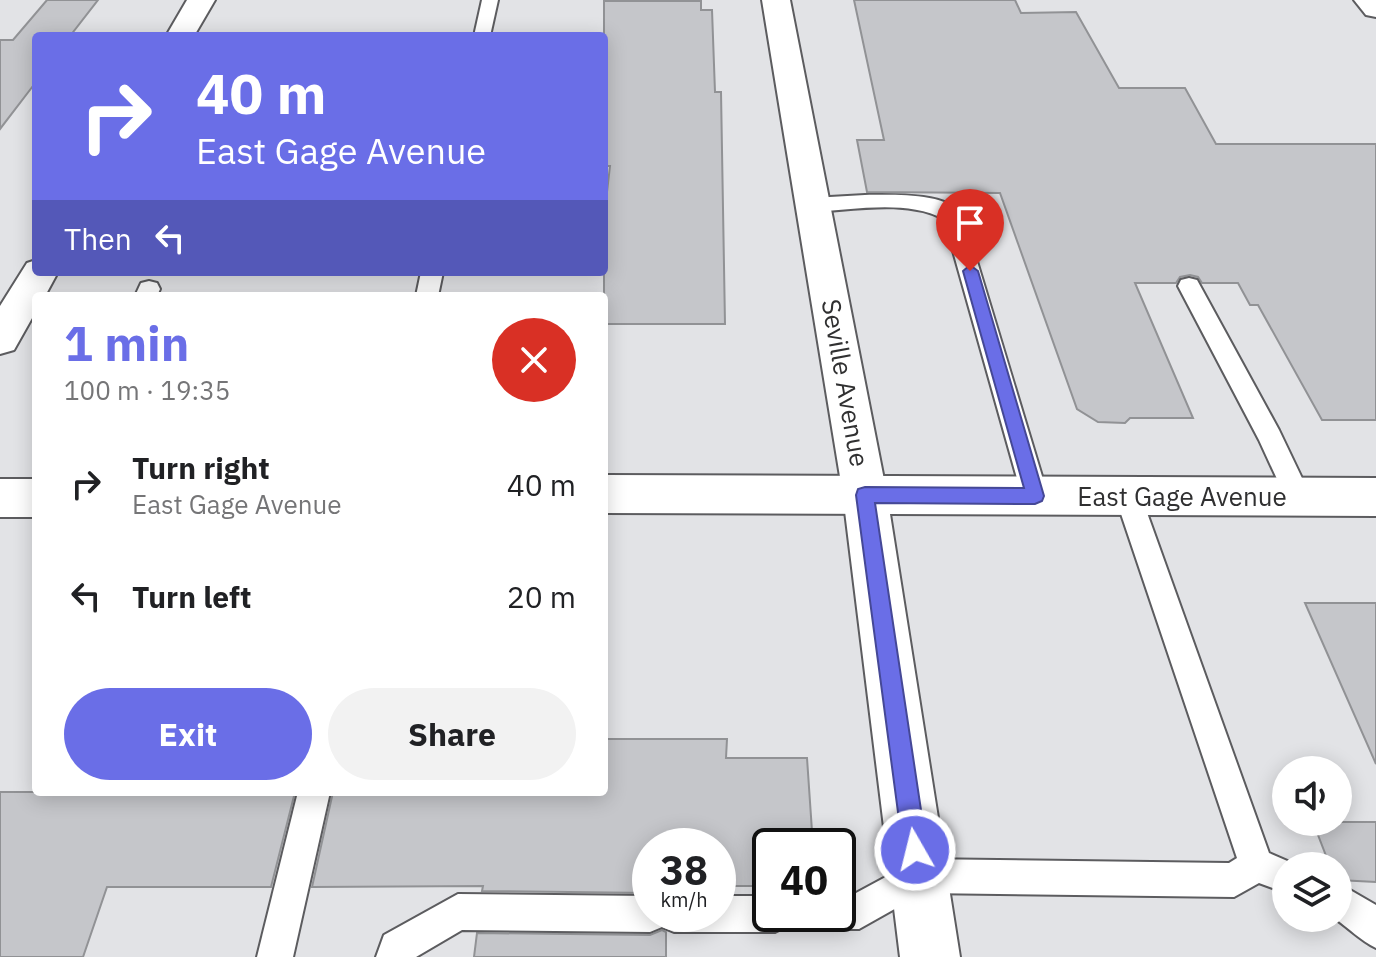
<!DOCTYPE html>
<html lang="en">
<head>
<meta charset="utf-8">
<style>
  :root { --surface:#fff; --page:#f2f2f2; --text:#202124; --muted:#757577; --accent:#6a6ee7 }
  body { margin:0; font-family:"IBM Plex Sans",sans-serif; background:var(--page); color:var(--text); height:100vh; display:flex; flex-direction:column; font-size:30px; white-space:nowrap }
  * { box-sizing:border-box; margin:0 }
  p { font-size:26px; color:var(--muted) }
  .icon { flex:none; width:44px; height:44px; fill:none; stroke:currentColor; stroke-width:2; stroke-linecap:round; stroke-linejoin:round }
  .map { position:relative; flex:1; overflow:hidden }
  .sheet { position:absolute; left:32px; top:292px; width:576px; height:504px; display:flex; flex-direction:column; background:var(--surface); border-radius:8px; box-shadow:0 4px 20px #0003 }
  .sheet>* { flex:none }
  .guide { position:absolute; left:32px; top:32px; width:576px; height:244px; border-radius:8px; box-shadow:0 4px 20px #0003; background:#6a6ee7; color:#fff; overflow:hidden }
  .buttons { position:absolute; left:1272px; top:756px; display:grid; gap:16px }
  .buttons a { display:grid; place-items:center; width:80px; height:80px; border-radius:50%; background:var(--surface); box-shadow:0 4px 20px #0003; font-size:40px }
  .speed { position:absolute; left:632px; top:828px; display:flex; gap:16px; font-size:40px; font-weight:700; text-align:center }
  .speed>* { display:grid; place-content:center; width:104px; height:104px; border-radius:50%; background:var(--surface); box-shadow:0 4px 20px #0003; line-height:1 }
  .speed small { font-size:20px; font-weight:400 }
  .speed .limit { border:4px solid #111; border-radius:12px; background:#fff; color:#111 }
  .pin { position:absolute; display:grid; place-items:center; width:68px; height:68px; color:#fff; margin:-82px -34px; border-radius:50% 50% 50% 0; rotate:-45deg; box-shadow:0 0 8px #0007 }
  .pin .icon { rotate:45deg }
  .me { position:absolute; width:88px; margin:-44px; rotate:352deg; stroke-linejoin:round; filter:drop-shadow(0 0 6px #0008) }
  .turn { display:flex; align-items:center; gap:28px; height:168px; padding:0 32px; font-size:36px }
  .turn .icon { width:104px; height:104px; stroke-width:2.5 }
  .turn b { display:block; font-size:56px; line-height:68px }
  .then { display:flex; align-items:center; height:76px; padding:0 32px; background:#0003; gap:16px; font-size:30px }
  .round { display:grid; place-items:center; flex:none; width:84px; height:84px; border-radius:42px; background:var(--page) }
  .overview { display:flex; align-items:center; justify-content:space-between; height:136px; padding:0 32px }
  h1 { font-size:48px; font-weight:700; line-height:60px; color:var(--accent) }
  .action { display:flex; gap:16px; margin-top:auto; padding:16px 32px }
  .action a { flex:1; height:92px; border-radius:48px; background:var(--accent); color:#fff; font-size:32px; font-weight:700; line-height:92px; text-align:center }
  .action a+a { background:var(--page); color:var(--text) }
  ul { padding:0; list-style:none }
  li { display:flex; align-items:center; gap:24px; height:112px; padding:0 32px }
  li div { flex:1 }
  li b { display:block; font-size:30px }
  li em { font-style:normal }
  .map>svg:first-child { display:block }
  .building { fill:#c5c6ca; stroke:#919295; stroke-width:2 }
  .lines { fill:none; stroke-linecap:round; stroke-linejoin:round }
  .service-casing { stroke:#5c5c5f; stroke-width:4 }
  .minor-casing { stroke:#5c5c5f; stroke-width:4 }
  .tertiary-casing { stroke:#5c5c5f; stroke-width:4 }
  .secondary-casing { stroke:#5c5c5f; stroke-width:4 }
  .service { fill:#fff; fill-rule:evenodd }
  .minor { fill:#fff; fill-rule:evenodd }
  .tertiary { fill:#fff; fill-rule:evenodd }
  .secondary { fill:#fff; fill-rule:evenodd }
  .route { fill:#6a6ee7; stroke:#454896; stroke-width:2 }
  .labels { text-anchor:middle; stroke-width:6; stroke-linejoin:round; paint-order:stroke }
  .street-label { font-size:26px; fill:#303031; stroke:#fff }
</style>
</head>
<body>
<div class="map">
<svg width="1376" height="957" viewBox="0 0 1376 957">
  <rect width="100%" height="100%" fill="#e2e3e6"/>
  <g class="building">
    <polygon points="47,0 98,0 70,36 36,36 36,82 0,129 0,40 13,40"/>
    <polygon points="854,0 1015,0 1021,13 1076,12 1119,88 1185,88 1216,144 1376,144 1376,420 1322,420 1258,305 1250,305 1238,283 1202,283 1198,277 1190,275 1180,277 1176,283 1135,283 1193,418 1130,418 1125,423 1098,422 1077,409 1000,193 867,192 857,140 884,140"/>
    <polygon points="604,1 701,1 701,10 712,10 715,92 721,92 725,324 604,324 604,218 610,166 604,166"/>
    <polygon points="1305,603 1376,603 1376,764"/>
    <polygon points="604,739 727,739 726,758 807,758 813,846 770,846 770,886 718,886 718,846 650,846 650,893 482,891 483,886 312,887 333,792 604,792"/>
    <polygon points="0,792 295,792 271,887 107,887 83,957 0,957"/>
    <polygon points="1313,822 1376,822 1376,882 1338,880 1338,866 1330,866"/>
    <polygon points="662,930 666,932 666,957 474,957 477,933 650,935"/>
  </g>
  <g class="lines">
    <g class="service-casing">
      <g id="service">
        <polygon points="482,0 498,0 490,36 474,36"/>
        <path d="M865,195C891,195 947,192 963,215L1048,496L1044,504L1035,507L1026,504L1022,496L944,219C906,199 853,210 812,212L802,205L812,198Z"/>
        <polygon points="421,272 443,272 438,296 416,296"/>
        <polygon points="1189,278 1197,280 1279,430 1311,497 1307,505 1298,508 1289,505 1259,440 1178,286 1181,280"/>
        <polygon points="149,281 157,283 160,289 157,296 135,296 141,283"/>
        <polygon points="1128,485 1137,488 1141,496 1269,853 1299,866 1286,866 1286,893 1259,883 1234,897 923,893 859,929 838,929 826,923 822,914 838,914 838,893 856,893 919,859 1229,863 1237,858 1115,496 1119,488"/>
        <polygon points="298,792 330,792 293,957 257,957"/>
        <path d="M1338,883L1376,905V948C1361,941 1349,928 1334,918H1338Z"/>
        <polygon points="458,894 650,896 650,914 718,914 718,896 770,896 770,914 793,914 787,926 775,932 674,932 662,927 650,932 462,930 416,957 376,957 384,935"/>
      </g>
    </g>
    <g class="minor-casing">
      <g id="minor">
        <polygon points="187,0 215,0 194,36 166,36"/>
        <polygon points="1354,0 1376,0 1376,17 1366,15"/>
        <polygon points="36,260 36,272 58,272 45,296 36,296 36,311 14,350 0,354 0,306 27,263"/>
      </g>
    </g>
    <g class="tertiary-casing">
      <polygon id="tertiary" points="762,0 790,0 887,495 960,957 900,957 843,495"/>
    </g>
    <g class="secondary-casing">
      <g id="secondary">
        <polygon points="604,475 1376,478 1376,516 604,513"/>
        <rect x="0" y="479" width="36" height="38"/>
      </g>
    </g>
    <use href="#service" class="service"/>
    <use href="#minor" class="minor"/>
    <use href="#tertiary" class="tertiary"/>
    <use href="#secondary" class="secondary"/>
  </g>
  <polygon class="route" points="970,265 978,271 1044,496 1042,501 1035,504 875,503 927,850 923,859 915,862 907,859 903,850 856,495 858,489 865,487 1024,488 963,271"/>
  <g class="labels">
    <g class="street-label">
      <text transform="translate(845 383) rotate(80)" y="9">Seville Avenue</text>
      <text x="1182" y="506">East Gage Avenue</text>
    </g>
  </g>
</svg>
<div class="buttons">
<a><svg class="icon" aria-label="sound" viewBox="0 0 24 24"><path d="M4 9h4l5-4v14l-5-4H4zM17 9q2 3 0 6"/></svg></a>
<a><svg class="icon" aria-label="layers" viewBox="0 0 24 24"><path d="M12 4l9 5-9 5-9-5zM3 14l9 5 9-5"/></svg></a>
</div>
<div class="speed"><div>38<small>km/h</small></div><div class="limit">40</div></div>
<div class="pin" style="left:970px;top:271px;background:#d93025"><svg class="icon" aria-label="arrive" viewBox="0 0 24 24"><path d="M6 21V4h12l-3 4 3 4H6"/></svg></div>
<svg class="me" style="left:915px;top:850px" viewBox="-20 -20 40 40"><circle r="17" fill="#6a6ee7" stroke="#fff" stroke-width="3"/><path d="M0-11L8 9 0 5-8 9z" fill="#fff"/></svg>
<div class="guide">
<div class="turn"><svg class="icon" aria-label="right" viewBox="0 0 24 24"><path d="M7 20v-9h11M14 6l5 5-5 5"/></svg><div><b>40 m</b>East Gage Avenue</div></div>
<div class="then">Then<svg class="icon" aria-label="left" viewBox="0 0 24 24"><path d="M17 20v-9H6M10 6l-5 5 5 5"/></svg></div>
</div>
<section class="sheet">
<div class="overview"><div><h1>1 min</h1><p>100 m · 19:35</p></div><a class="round" style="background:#d93025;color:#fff"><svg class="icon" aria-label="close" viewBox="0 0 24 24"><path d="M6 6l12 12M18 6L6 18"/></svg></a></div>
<ul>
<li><svg class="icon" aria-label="right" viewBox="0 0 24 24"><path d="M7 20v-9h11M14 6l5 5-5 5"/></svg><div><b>Turn right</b><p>East Gage Avenue</p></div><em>40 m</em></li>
<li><svg class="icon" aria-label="left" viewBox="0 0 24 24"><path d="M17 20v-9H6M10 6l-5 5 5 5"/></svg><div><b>Turn left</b></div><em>20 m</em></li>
</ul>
<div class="action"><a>Exit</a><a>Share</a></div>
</section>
</div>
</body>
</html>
